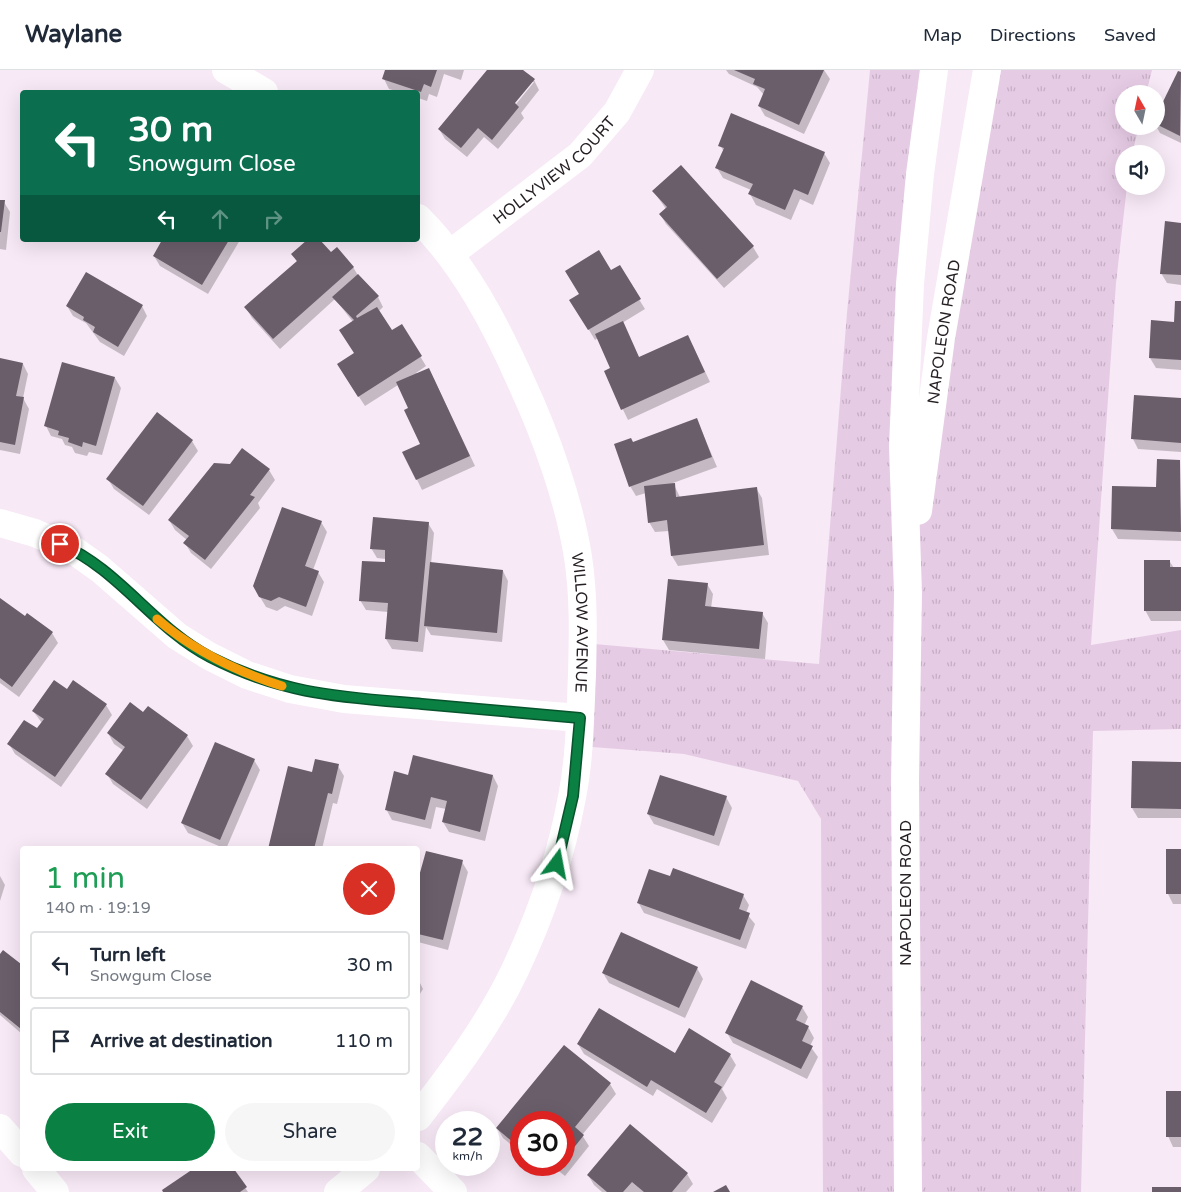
<!DOCTYPE html>
<html lang="en">
<head>
<meta charset="utf-8">
<style>
  :root { --surface:#fff; --page:#f6f6f7; --text:#1f2937; --muted:#747a83; --line:#e0e1e3; --accent:#0b8043 }
  body { margin:0; font-family:"Varela Round",sans-serif; background:var(--page); color:var(--text); height:100vh; display:flex; flex-direction:column; font-size:19px; white-space:nowrap }
  * { box-sizing:border-box; margin:0 }
  p { font-size:16px; color:var(--muted) }
  .icon { flex:none; width:28px; height:28px; fill:none; stroke:currentColor; stroke-width:2; stroke-linecap:round; stroke-linejoin:round }
  .map { position:relative; flex:1; overflow:hidden }
  .side { position:absolute; left:20px; top:776px; width:400px; height:325px; display:flex; flex-direction:column; background:var(--surface); border-radius:5px; box-shadow:0 5px 20px #0002 }
  .side>* { flex:none }
  .banner { position:absolute; left:20px; top:20px; width:400px; height:152px; border-radius:5px; box-shadow:0 5px 20px #0002; background:#0b6e4f; color:#fff; overflow:hidden }
  .needle { width:32px; rotate:351deg }
  .tools { position:absolute; left:1115px; top:15px; display:grid; gap:10px }
  .tools a { display:grid; place-items:center; width:50px; height:50px; border-radius:50%; background:var(--surface); box-shadow:0 5px 20px #0002; font-size:25px }
  .speed { position:absolute; left:435px; top:1041px; display:flex; gap:10px; font-size:25px; font-weight:700; text-align:center }
  .speed>* { display:grid; place-content:center; width:65px; height:65px; border-radius:50%; background:var(--surface); box-shadow:0 5px 20px #0002; line-height:1 }
  .speed small { font-size:12px; font-weight:400 }
  .speed .limit { border:8px solid #d22; background:#fff; color:#111 }
  .pin { position:absolute; display:grid; place-items:center; width:42px; height:42px; color:#fff; margin:-21px; border:2px solid #fff; border-radius:50%; box-shadow:0 1px 5px #0007 }
  .me { position:absolute; width:55px; margin:-28px; rotate:13deg; stroke-linejoin:round; filter:drop-shadow(0 0 4px #0008) }
  .turn { display:flex; align-items:center; gap:18px; height:105px; padding:0 25px; font-size:22px }
  .turn .icon { width:65px; height:65px; stroke-width:2.5 }
  .turn b { display:block; font-size:35px; line-height:42px }
  .lanes { display:flex; align-items:center; height:48px; padding:0 25px; background:#0003; justify-content:center; gap:25px; direction:ltr }
  .lanes .off { opacity:.35 }
  .round { display:grid; place-items:center; flex:none; width:52px; height:52px; border-radius:26px; background:var(--page) }
  .headline { display:flex; align-items:center; justify-content:space-between; height:85px; padding:0 25px }
  h1 { font-size:30px; font-weight:600; line-height:38px; color:#1e9e55 }
  .action { display:flex; gap:10px; margin-top:auto; padding:10px 25px }
  .action a { flex:1; height:58px; border-radius:30px; background:var(--accent); color:#fff; font-size:20px; font-weight:600; line-height:58px; text-align:center }
  .action a+a { background:var(--page); color:var(--text) }
  ul { padding:0; list-style:none }
  li { display:flex; align-items:center; gap:15px; height:68px; margin:0 10px 8px; padding:0 15px; border:2px solid var(--line); border-radius:5px }
  li div { flex:1 }
  li b { display:block; font-size:19px }
  li em { font-style:normal }
  header { display:flex; align-items:center; gap:30px; box-sizing:border-box; height:70px; padding:0 25px; background:var(--surface); border-bottom:1px solid var(--line) }
  header strong { font-size:24px }
  nav { display:flex; gap:28px; margin-inline-start:auto; font-size:18px }
  .map>svg:first-child { display:block }
  .park { fill:url(#park-tufts) }
  .shadow { fill:#0003; fill-rule:evenodd }
  .building { fill:#6a5e6a }
  .lines { fill:none; stroke-linecap:round; stroke-linejoin:round }
  .street { stroke:#fff; stroke-width:28 }
  .secondary { stroke:#fff; stroke-width:28 }
  .route-casing { stroke:#07532c; stroke-width:12 }
  .route { stroke:#0b8043; stroke-width:9 }
  .slow { stroke:#f59e0b; stroke-width:9 }
  .labels { text-anchor:middle; stroke-width:5; stroke-linejoin:round; paint-order:stroke }
  .street-label { font-size:16px; fill:#251f24; stroke:#fff }
</style>
</head>
<body>
<header>
<strong>Waylane</strong>
<nav><a>Map</a><a>Directions</a><a>Saved</a></nav>
</header>
<div class="map">
<svg width="1181" height="1122" viewBox="0 0 1181 1122">
  <defs>
    <pattern id="park-tufts" width="24" height="20" patternUnits="userSpaceOnUse" patternTransform="scale(1.25)"><rect width="24" height="20" fill="#e6cbe5"/><path d="M3 7l-1-3M5 7V3M7 7l1-3M15 17l-1-3M17 17v-4M19 17l1-3" fill="none" stroke="#c5aec4"/></pattern>
  </defs>
  <rect width="100%" height="100%" fill="#f7e9f6"/>
  <polygon class="park" points="870,0 935,0 920,104 908,519 987,0 1152,0 1146,24 1124,24 1124,56 1139,56 1132,84 1124,84 1124,116 1127,116 1116,213 1091,575 1181,560 1181,659 1093,661 1081,1122 823,1122 821,749 798,711 684,684 579,676 583,573 819,594 847,243"/>
  <g class="shadow">
    <polygon points="387,0 464,0 461,10 444,4 437,27 429,24 427,31 418,28 418,22 400,22 389,19 384,9"/>
    <path d="M488,0H521L534,10L539,20L521,43L524,48L498,79L484,67L467,87L445,69L439,59ZM531,12H534L512,39L510,37Z"/>
    <polygon points="726,0 824,0 830,9 804,64 765,46 759,36 764,25 757,17 729,4"/>
    <polygon points="1178,2 1181,3 1181,73 1160,63 1156,56 1156,49"/>
    <polygon points="22,50 22,67 20,62"/>
    <polygon points="720,75 824,83 830,93 813,135 800,129 791,150 756,135 750,124 751,120 723,108 717,98 724,82"/>
    <polygon points="654,122 753,177 759,187 724,218 666,154 660,144 666,139"/>
    <polygon points="0,131 4,132 10,142 6,180 0,179"/>
    <polygon points="1181,154 1181,215 1167,213 1161,203"/>
    <polygon points="164,170 240,170 208,224 160,196 154,186"/>
    <polygon points="309,170 318,170 330,184 353,197 359,207 378,227 383,237 379,241 392,261 402,256 426,296 416,303 434,309 475,396 422,420 404,383 422,374 410,339 398,315 365,336 344,304 355,283 353,252 335,229 280,279 252,248 246,238 297,192 293,185"/>
    <polygon points="619,197 645,239 622,253 639,288 693,276 710,312 628,350 605,302 612,298 598,268 595,270 571,230"/>
    <polygon points="1181,232 1181,300 1156,298 1150,288 1175,253"/>
    <polygon points="67,236 142,236 147,246 124,286 100,272 86,253 73,246"/>
    <polygon points="0,289 23,294 28,304 23,328 29,339 20,384 0,380"/>
    <polygon points="115,308 121,318 102,385 89,382 87,386 75,383 72,377 65,375 62,369 51,366 46,356"/>
    <polygon points="1181,330 1181,382 1138,379 1133,369"/>
    <polygon points="697,350 717,397 673,413 680,427 756,418 762,428 769,485 678,496 672,486 669,461 655,462 649,452 646,423 636,426 630,416 633,373"/>
    <polygon points="192,371 198,381 149,445 114,419 108,409"/>
    <polygon points="1179,391 1181,471 1118,469 1112,459 1157,419"/>
    <polygon points="269,400 275,410 258,433 260,438 211,499 191,483 185,473 187,470 175,460 169,450"/>
    <polygon points="321,452 327,462 313,500 318,502 324,512 312,546 285,536 277,541 266,537 260,527"/>
    <polygon points="428,453 434,463 431,494 503,501 508,511 502,572 431,565 426,557 423,582 392,579 386,569 388,542 366,540 360,530 386,494 386,489 377,488 371,478"/>
    <polygon points="1170,492 1174,498 1181,499 1181,551 1151,551 1145,540"/>
    <polygon points="707,514 713,524 711,538 762,543 768,553 765,589 669,580 663,570"/>
    <polygon points="0,530 25,548 52,563 58,573 19,627 0,613"/>
    <polygon points="68,621 106,635 112,645 61,717 15,684 9,674 37,660 42,653 33,641"/>
    <polygon points="144,644 187,666 193,676 147,739 113,714 107,704 124,681 114,674 108,663"/>
    <polygon points="254,690 260,700 226,779 188,763 182,753"/>
    <polygon points="1181,693 1181,748 1138,748 1132,738"/>
    <polygon points="338,696 344,706 337,734 333,733 322,779 269,779 313,704"/>
    <polygon points="493,706 498,716 485,771 449,762 443,752 446,739 436,737 431,759 392,750 386,739 409,707"/>
    <polygon points="726,727 732,738 719,776 654,754 648,744"/>
    <polygon points="1167,780 1181,780 1181,834 1173,834 1168,824"/>
    <polygon points="462,792 468,802 448,880 418,872 418,811"/>
    <polygon points="0,806 5,815 0,831"/>
    <polygon points="671,808 743,825 749,835 746,843 755,854 746,879 644,843 638,832"/>
    <polygon points="0,886 21,896 22,894 22,964 0,945"/>
    <polygon points="697,898 703,909 685,948 609,913 603,903"/>
    <polygon points="418,909 423,919 418,927"/>
    <polygon points="802,937 808,947 804,956 808,957 814,968 810,976 818,987 807,1009 733,973 727,963"/>
    <polygon points="578,974 676,984 730,985 736,995 722,1019 727,1028 712,1053 657,1019 653,1026 584,984"/>
    <polygon points="564,976 610,1014 616,1024 582,1065 589,1076 565,1106 551,1095 564,1095 564,1052 521,1052 521,1083 503,1068 497,1058"/>
    <polygon points="1181,1022 1181,1077 1173,1077 1168,1066"/>
    <polygon points="195,1099 233,1099 248,1122 164,1122 163,1120"/>
    <polygon points="687,1104 693,1114 686,1122 602,1122 594,1115 588,1105"/>
  </g>
  <g class="building">
    <polygon points="385,0 437,0 431,17 424,14 421,22 382,9"/>
    <polygon points="487,0 523,0 535,9 515,33 519,37 492,70 478,58 461,78 438,59"/>
    <polygon points="734,0 824,0 799,55 758,36 765,19 753,14 755,9"/>
    <polygon points="1178,1 1181,2 1180,66 1156,54 1156,46"/>
    <polygon points="731,43 825,82 808,125 794,119 785,140 748,124 753,114 715,98 724,78 718,76"/>
    <polygon points="681,95 754,176 717,209 659,144 667,137 652,121"/>
    <polygon points="0,130 5,130 1,162 0,162"/>
    <polygon points="1165,151 1181,153 1181,205 1160,204"/>
    <polygon points="162,170 229,170 202,215 153,186"/>
    <polygon points="307,170 320,170 331,182 337,177 354,197 273,269 244,237 297,191 291,184"/>
    <polygon points="599,180 611,200 620,195 641,229 588,260 569,230 579,224 565,201"/>
    <polygon points="86,202 143,235 118,277 93,262 95,257 83,250 84,247 66,236"/>
    <polygon points="358,204 379,226 356,246 357,248 377,237 392,260 402,254 422,286 358,327 337,294 354,283 339,260 354,250 332,227"/>
    <polygon points="1175,231 1181,231 1181,290 1149,288 1151,250 1174,252"/>
    <polygon points="623,251 639,287 688,265 705,302 621,340 604,301 610,298 595,264"/>
    <polygon points="0,288 23,293 16,326 24,327 15,375 0,372"/>
    <polygon points="62,292 115,307 96,376 83,372 82,377 68,372 69,368 58,365 59,361 44,356"/>
    <polygon points="429,298 470,386 416,410 402,382 420,374 404,340 408,338 396,312"/>
    <polygon points="1134,325 1181,328 1181,373 1131,369"/>
    <polygon points="157,342 193,370 143,436 106,409"/>
    <polygon points="697,348 712,387 629,417 614,374 631,368 633,372"/>
    <polygon points="242,378 270,399 250,425 255,427 205,490 183,473 189,466 168,450 214,393 230,394"/>
    <polygon points="1157,389 1180,390 1181,462 1111,459 1112,416 1156,417"/>
    <polygon points="675,413 676,427 757,417 764,475 671,486 667,450 648,453 644,416"/>
    <polygon points="282,437 322,451 305,496 319,501 306,537 279,527 271,531 259,527 253,516"/>
    <polygon points="373,447 429,452 418,572 385,569 388,533 359,531 362,491 385,492 385,480 370,479"/>
    <polygon points="1144,490 1170,490 1170,497 1181,497 1181,541 1144,541"/>
    <polygon points="430,492 503,500 497,563 424,556"/>
    <polygon points="668,509 708,513 705,536 763,542 759,579 662,570"/>
    <polygon points="0,528 25,546 27,543 53,562 12,617 0,608"/>
    <polygon points="54,610 67,619 73,610 107,634 55,707 7,674 24,650 37,658 44,649 32,641"/>
    <polygon points="130,632 143,642 148,636 188,665 141,730 105,704 125,677 107,663"/>
    <polygon points="215,672 255,689 220,770 181,753"/>
    <polygon points="413,685 493,705 480,762 442,752 447,731 431,727 425,750 385,740 394,701 408,705"/>
    <polygon points="315,689 339,694 332,724 328,723 314,779 268,779 288,696 312,702"/>
    <polygon points="1132,691 1181,692 1181,739 1131,738"/>
    <polygon points="660,705 727,726 714,766 647,744"/>
    <rect x="1166" y="779" width="15" height="45"/>
    <polygon points="426,781 463,790 443,870 418,864 418,810"/>
    <polygon points="673,798 744,824 739,839 750,843 740,870 637,833 649,799 670,806"/>
    <polygon points="621,862 698,897 679,938 602,903"/>
    <polygon points="3,880 21,894 22,892 21,959 0,942 0,884"/>
    <polygon points="751,910 803,936 796,950 809,956 802,971 813,976 801,999 725,963"/>
    <polygon points="599,938 675,983 689,958 731,984 714,1012 722,1017 706,1043 651,1010 647,1017 577,974"/>
    <polygon points="564,975 611,1013 575,1057 584,1065 564,1090 564,1052 521,1052 521,1079 496,1058"/>
    <rect x="1166" y="1021" width="15" height="46"/>
    <polygon points="630,1054 688,1103 672,1122 644,1122 632,1112 623,1122 607,1122 587,1105"/>
    <polygon points="193,1099 234,1099 247,1117 240,1122 163,1122 162,1120"/>
    <polygon points="726,1115 730,1122 713,1122"/>
    <rect x="1152" y="1117" width="29" height="5"/>
  </g>
  <g class="lines">
    <g class="street">
      <polyline points="226,0 264,22"/>
      <path id="s1" d="M418,148C464,194 496,255 522,314C546,366 569,430 578,487C584,526 583,565 582,605C580,646 580,687 572,727C561,787 541,845 515,900C490,953 454,1001 418,1047"/>
      <path id="s2" d="M450,184L580,85L617,42L640,0"/>
      <polyline points="0,453 35,463 72,479 100,499 177,566 209,586 247,605 290,619 344,629 580,648"/>
      <polyline points="0,1058 22,1083"/>
      <polyline points="418,1086 453,1122"/>
      <polyline points="36,1099 55,1122"/>
      <polyline points="338,1122 366,1099"/>
    </g>
    <g class="secondary">
      <path id="s3" d="M918,441L941,268L987,0"/>
      <polyline points="908,1122 905,711 908,523 903,376 910,214 920,104 934,0"/>
    </g>
  </g>
  <g class="lines">
    <g class="route-casing">
      <path id="route" d="M60,474C118,498 154,558 210,587C284,625 342,627 422,634C475,639 528,643 580,648L573,726L557,794"/>
    </g>
    <use href="#route" class="route"/>
    <path class="slow" d="M157,549C194,581 235,601 282,616"/>
  </g>
  <g class="labels">
    <g class="street-label">
      <text dy="6" stroke="none"><textPath href="#s2" startOffset="134">HOLLYVIEW COURT</textPath></text>
      <text dy="6" stroke="none"><textPath href="#s3" startOffset="181">NAPOLEON ROAD</textPath></text>
      <text dy="6" stroke="none"><textPath href="#s1" startOffset="445">WILLOW AVENUE</textPath></text>
      <text transform="translate(905 823) rotate(-90)" y="6">NAPOLEON ROAD</text>
    </g>
  </g>
</svg>
<div class="tools">
<a><svg class="needle" viewBox="-14 -14 28 28"><path d="M0-13l5 13h-10z" fill="#e53935"/><path d="M0 13l5-13h-10z" fill="#747a83"/></svg></a>
<a><svg class="icon" aria-label="sound" viewBox="0 0 24 24"><path d="M4 9h4l5-4v14l-5-4H4zM17 9q2 3 0 6"/></svg></a>
</div>
<div class="speed"><div>22<small>km/h</small></div><div class="limit">30</div></div>
<div class="pin" style="left:60px;top:474px;background:#d93025"><svg class="icon" aria-label="arrive" viewBox="0 0 24 24"><path d="M6 21V4h12l-3 4 3 4H6"/></svg></div>
<svg class="me" style="left:557px;top:794px" viewBox="-20 -20 40 40"><path d="M0-17L14 15 0 8-14 15z" fill="#0b8043" stroke="#fff" stroke-width="4"/></svg>
<div class="banner">
<div class="turn"><svg class="icon" aria-label="left" viewBox="0 0 24 24"><path d="M17 20v-9H6M10 6l-5 5 5 5"/></svg><div><b>30 m</b>Snowgum Close</div></div>
<div class="lanes"><svg class="icon" aria-label="left" viewBox="0 0 24 24"><path d="M17 20v-9H6M10 6l-5 5 5 5"/></svg><svg class="icon off" aria-label="ahead" viewBox="0 0 24 24"><path d="M12 20V5M6 11l6-6 6 6"/></svg><svg class="icon off" aria-label="right" viewBox="0 0 24 24"><path d="M7 20v-9h11M14 6l5 5-5 5"/></svg></div>
</div>
<section class="side">
<div class="headline"><div><h1>1 min</h1><p>140 m · 19:19</p></div><a class="round" style="background:#d93025;color:#fff"><svg class="icon" aria-label="close" viewBox="0 0 24 24"><path d="M6 6l12 12M18 6L6 18"/></svg></a></div>
<ul>
<li><svg class="icon" aria-label="left" viewBox="0 0 24 24"><path d="M17 20v-9H6M10 6l-5 5 5 5"/></svg><div><b>Turn left</b><p>Snowgum Close</p></div><em>30 m</em></li>
<li><svg class="icon" aria-label="arrive" viewBox="0 0 24 24"><path d="M6 21V4h12l-3 4 3 4H6"/></svg><div><b>Arrive at destination</b></div><em>110 m</em></li>
</ul>
<div class="action"><a>Exit</a><a>Share</a></div>
</section>
</div>
</body>
</html>
